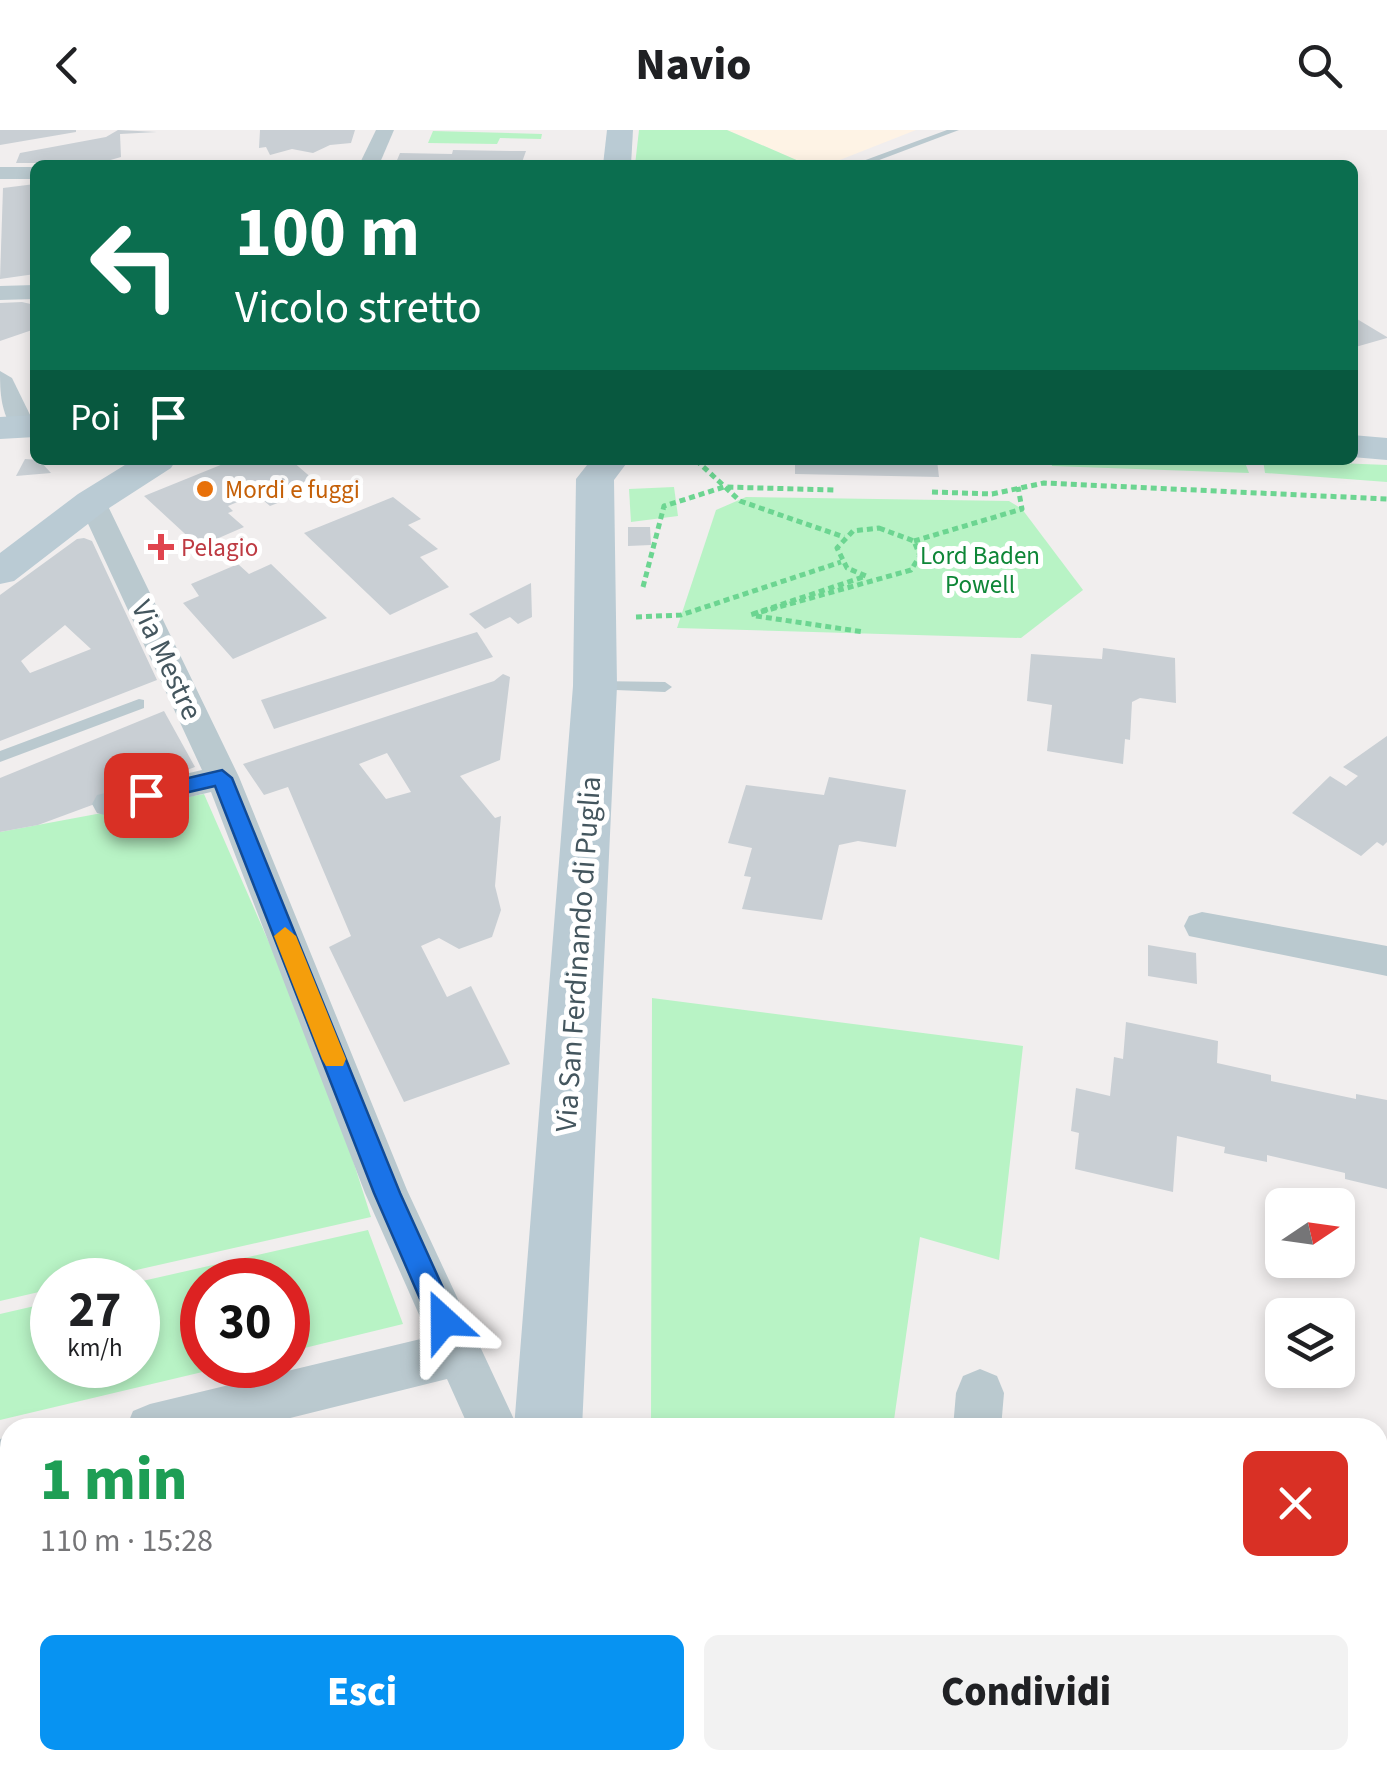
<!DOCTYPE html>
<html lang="it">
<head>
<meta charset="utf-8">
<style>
  :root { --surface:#fff; --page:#f2f2f2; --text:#202124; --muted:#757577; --accent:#0793f2 }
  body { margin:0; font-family:"Source Sans 3",sans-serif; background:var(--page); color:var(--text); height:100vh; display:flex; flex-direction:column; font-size:38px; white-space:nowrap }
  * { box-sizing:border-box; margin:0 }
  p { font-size:32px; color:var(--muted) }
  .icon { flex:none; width:55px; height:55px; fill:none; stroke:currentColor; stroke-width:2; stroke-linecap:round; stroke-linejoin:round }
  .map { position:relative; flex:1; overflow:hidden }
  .drawer { position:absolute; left:0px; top:1288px; width:1388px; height:352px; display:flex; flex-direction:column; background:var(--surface); border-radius:30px 30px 0 0; box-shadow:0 5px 15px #0003 }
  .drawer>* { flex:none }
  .hud { position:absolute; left:30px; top:30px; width:1328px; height:305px; border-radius:15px; box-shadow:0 5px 15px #0003; background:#0b6e4f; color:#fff; overflow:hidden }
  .needle { width:65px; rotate:77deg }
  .fabs { position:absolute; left:1265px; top:1058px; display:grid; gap:20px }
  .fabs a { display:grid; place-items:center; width:90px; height:90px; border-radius:15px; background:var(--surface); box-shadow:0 5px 15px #0003; font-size:50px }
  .speed { position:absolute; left:30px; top:1128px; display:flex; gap:20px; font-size:50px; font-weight:700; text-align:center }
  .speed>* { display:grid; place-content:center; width:130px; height:130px; border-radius:50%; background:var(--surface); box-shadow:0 5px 15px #0003; line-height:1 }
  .speed small { font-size:25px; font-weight:400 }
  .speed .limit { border:15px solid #d22; background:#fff; color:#111 }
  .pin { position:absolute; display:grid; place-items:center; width:85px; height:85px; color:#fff; margin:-42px; border-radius:20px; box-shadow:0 5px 15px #0006 }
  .me { position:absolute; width:110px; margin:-55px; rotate:336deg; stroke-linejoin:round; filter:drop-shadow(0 0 8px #0008) }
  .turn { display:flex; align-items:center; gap:35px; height:210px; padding:0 40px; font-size:45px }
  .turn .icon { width:130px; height:130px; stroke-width:2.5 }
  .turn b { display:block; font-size:70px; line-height:85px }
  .then { display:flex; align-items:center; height:95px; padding:0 40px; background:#0003; gap:20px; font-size:38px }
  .round { display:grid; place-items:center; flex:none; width:105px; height:105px; border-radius:15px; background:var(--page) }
  .overview { display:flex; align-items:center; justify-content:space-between; height:170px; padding:0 40px }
  h1 { font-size:60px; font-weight:800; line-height:75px; color:#1e9e55 }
  .primary-button { display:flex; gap:20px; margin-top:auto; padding:20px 40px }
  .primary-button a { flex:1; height:115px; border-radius:15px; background:var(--accent); color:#fff; font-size:40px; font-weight:800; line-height:115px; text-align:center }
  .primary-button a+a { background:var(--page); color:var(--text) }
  header { display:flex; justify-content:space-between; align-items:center; height:130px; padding:0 40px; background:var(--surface); font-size:45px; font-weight:800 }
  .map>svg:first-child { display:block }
  .commercial { fill:#fef3e5 }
  .green { fill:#b8f3c5 }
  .building { fill:#c9cfd4; fill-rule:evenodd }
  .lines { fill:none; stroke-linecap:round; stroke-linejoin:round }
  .path { stroke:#6cd591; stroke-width:5; stroke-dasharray:6 4; stroke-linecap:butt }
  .lane { fill:#bac9cf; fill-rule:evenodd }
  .street { fill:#bac9cf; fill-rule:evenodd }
  .secondary { fill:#bacbd4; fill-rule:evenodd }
  .route { fill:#1a73e8; stroke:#114b97; stroke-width:2.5 }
  .slow { fill:#f59e0b }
  .food-dot { fill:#e8710a; stroke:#fff; stroke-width:4 }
  .health-dot { fill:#e0444e; stroke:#fff; stroke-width:4 }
  .labels { text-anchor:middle; stroke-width:10; stroke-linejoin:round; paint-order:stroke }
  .far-food-label { font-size:25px; fill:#c56008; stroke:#fff; text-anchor:start }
  .far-health-label { font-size:25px; fill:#be3a42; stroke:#fff; text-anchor:start }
  .far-park-label { font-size:25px; fill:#0e8637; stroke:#fff }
  .street-label { font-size:30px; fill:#44565e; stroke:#fff }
</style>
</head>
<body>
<header><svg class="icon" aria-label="back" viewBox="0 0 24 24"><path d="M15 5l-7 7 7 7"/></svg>Navio<svg class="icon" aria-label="search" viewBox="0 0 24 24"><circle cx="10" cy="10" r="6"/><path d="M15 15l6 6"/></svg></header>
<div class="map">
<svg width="1387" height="1638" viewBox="0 0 1387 1638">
  <rect width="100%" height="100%" fill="#f1eeee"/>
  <polygon class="commercial" points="727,0 916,0 827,35 808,35"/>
  <g class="green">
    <polygon points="639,0 727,0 808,35 635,35"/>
    <polygon points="433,1 542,4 541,9 500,8 497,14 428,13"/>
    <polygon points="1051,330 1244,330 1249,343 1052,336"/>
    <polygon points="1263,330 1387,335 1387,352 1265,343"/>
    <polygon points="674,357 678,386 631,392 629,359"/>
    <polygon points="746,367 1009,371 1022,379 1083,460 1021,508 677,498 716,380"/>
    <polygon points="204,664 323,936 371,1087 92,1150 52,1150 52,1159 0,1171 0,702"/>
    <polygon points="652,868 1023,916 999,1130 920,1107 893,1297 651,1297"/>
    <polygon points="368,1100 403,1194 288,1222 288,1150 202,1150 202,1235 232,1235 0,1290 0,1184 52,1172 52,1235 138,1235 138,1152"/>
  </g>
  <g class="building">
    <polygon points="0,0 76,0 76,2 0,15"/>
    <polygon points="118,0 157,2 120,4 121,27 100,33 16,33 20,23 106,7"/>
    <polygon points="260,0 355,0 351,13 330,15 313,23 292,19 270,25 266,17 259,18"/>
    <polygon points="453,20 513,21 526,21 521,35 395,35 400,23 452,24"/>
    <polygon points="35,54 35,144 0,149 3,58"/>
    <polygon points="22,172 35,175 35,199 0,211 0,173"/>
    <polygon points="1352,186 1387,207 1387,208 1352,218"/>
    <polygon points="25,329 39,330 51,343 16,346"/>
    <polygon points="795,330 937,330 939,347 795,344"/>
    <polygon points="292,331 321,356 270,376 256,364 228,376 233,381 228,383 244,397 205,414 202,411 196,414 144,366 228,332"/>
    <polygon points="393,367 421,389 408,395 438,419 420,427 449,457 390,485 304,403"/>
    <polygon points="628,397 650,397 651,415 628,416"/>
    <path d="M84,408L92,411L157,550L0,611V465L77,409ZM65,495L91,519L30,543L21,531Z"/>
    <polygon points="238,434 249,444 271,434 327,488 233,529 183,473 199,466 191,454"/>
    <polygon points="531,453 532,487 518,494 510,487 485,499 469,484"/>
    <polygon points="477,502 493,527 274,599 261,570"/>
    <polygon points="1103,518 1175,528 1176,573 1140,568 1132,572 1130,610 1125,609 1123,634 1047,621 1052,575 1027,571 1031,524 1102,529"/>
    <path d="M503,544L510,547L500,630L460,646L495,688L501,686L495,756L501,780L492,807L459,819L439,808L421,816L447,867L471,856L510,934L404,972L329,817L351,806L288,657L264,665L243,634L494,551ZM387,623L411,662L386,669L359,634Z"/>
    <polygon points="164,581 195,637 38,695 0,702 0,648"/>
    <polygon points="1387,606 1387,712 1383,716 1377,712 1361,726 1292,683 1330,646 1346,656 1358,646 1343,637"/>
    <polygon points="829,647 906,660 896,717 858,711 839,715 822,790 742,779 751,747 744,746 752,718 728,713 746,655 824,665"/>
    <polygon points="1148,815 1196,823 1197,854 1148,846"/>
    <polygon points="1126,892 1218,911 1217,933 1271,945 1271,951 1356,969 1356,964 1387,970 1387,1059 1345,1049 1345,1043 1267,1025 1267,1032 1224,1023 1225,1017 1177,1006 1173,1062 1075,1039 1079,1003 1071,1001 1076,958 1110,966 1114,927 1123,929"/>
    <polygon points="10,1368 10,1538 0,1541 0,1370"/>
    <polygon points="1378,1376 1387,1379 1387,1490 1378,1487"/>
    <polygon points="213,1630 283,1630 276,1638 202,1638"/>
    <polygon points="1091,1630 1245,1630 1245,1638 1090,1638"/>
  </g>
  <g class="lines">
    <g class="path">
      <polyline points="696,330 740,371 844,407"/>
      <polyline points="932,362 992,364 1044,353 1387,369"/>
      <polygon points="879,398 914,411 920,426 911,440 750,485 866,446 847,438 837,418 853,401"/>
      <polyline points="914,411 1022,379 1018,357"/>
      <polyline points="643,457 664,376 724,357 835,360"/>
      <polyline points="756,486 864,502"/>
      <polyline points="636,487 681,485 841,432"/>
    </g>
    <g class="lane">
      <polygon points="947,0 959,0 866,35 852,35"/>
      <polygon points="833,330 974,330 968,334 839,334"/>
      <polygon points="596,551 665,552 672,557 665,562 591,559 589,556"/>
      <polygon points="139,569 144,570 144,578 0,632 0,621"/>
    </g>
    <g class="street">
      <polygon points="376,0 394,0 379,35 359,35"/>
      <rect x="0" y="37" width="35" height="12"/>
      <polygon points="35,155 35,169 0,170 0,156"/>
      <path d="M0,241L12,248L35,295L32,302H14C1,281 0,265 0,241Z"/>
      <polygon points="92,364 106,372 239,647 407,1060 518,1298 469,1298 447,1249 250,1298 126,1298 133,1281 150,1274 429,1207 365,1063 211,662 109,686 97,683 92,674 97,665 202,640 78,372"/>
      <polygon points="1202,782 1387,816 1387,846 1189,806 1184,796 1189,786"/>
      <polygon points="980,1239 997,1246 1004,1263 1001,1298 953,1298 956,1263 963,1246"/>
      <polygon points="10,1306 10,1356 0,1359 0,1309"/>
      <rect x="930" y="1630" width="56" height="8"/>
    </g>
    <g class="secondary">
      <polygon points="607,0 633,0 631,35 603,35"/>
      <polygon points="35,285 35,307 0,309 0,287"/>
      <polygon points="1352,305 1387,308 1387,330 1352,327"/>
      <polygon points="133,330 176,330 171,338 106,380 14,451 0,454 0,423 78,364"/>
      <polygon points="591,330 629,330 614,350 617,556 582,1298 514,1298 573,556 576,349"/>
      <rect x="475" y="1630" width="78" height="8"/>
    </g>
  </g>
  <polygon class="route" points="222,640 232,648 400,1063 458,1191 454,1201 444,1204 434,1201 374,1063 215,656 146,672 136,665 146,658"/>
  <polygon class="slow" points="285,797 296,806 346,929 343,936 326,936 322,929 274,806"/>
  <circle class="food-dot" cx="205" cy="359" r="10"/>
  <path class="health-dot" d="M156 402h10v10h10v10h-10v10h-10v-10h-10v-10h10z"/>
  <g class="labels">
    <g class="far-food-label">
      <text x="225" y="368">Mordi e fuggi</text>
    </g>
    <g class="far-health-label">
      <text x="181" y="426">Pelagio</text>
    </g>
    <g class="far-park-label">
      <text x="980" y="434">Lord Baden<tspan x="980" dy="29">Powell</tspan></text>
    </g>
    <g class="street-label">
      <text transform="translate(167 530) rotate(65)" y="10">Via Mestre</text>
      <text transform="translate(578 824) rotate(-86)" y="10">Via San Ferdinando di Puglia</text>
    </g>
  </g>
</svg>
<div class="fabs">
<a><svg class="needle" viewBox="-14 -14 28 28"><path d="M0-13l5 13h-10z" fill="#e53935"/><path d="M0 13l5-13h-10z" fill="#757577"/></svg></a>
<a><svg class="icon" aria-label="layers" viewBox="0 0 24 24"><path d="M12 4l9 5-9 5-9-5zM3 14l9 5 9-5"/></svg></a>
</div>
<div class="speed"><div>27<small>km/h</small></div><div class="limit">30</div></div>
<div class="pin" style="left:146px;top:665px;background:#d93025"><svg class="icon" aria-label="arrive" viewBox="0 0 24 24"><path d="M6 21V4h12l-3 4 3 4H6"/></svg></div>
<svg class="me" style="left:444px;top:1191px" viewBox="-20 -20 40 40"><path d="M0-17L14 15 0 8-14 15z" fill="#1a73e8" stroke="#fff" stroke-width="4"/></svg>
<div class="hud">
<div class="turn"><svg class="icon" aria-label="left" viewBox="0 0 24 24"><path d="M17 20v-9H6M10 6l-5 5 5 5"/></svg><div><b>100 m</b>Vicolo stretto</div></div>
<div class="then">Poi<svg class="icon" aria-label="arrive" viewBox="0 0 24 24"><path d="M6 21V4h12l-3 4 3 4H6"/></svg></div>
</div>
<section class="drawer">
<div class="overview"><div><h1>1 min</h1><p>110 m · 15:28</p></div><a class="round" style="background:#d93025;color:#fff"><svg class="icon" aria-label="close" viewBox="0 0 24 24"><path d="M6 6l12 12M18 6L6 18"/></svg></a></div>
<div class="primary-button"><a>Esci</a><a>Condividi</a></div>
</section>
</div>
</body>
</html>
